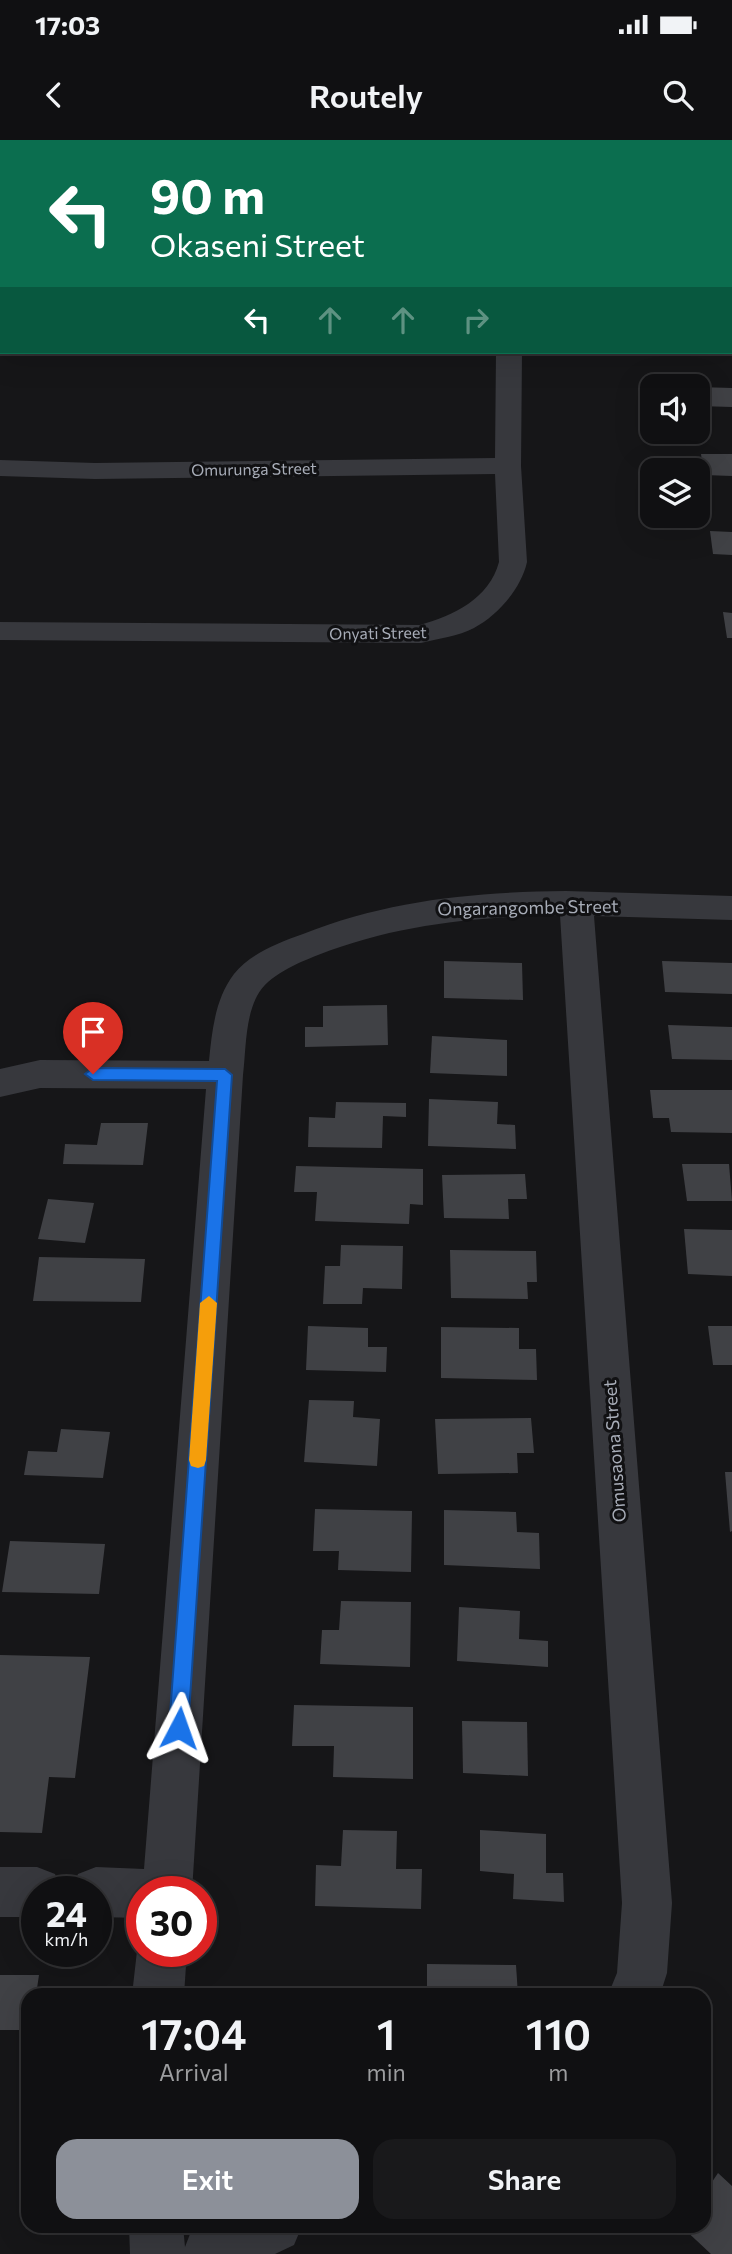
<!DOCTYPE html>
<html lang="en">
<head>
<meta charset="utf-8">
<style>
  :root { --surface:#101012; --page:#19191b; --text:#f1f3f6; --muted:#9c9d9f; --line:#303032; --accent:#8c9099 }
  body { margin:0; font-family:Commissioner,sans-serif; background:var(--page); color:var(--text); height:100vh; display:flex; flex-direction:column; font-size:26px; white-space:nowrap }
  * { box-sizing:border-box; margin:0 }
  p { font-size:23px; color:var(--muted) }
  .icon { flex:none; width:38px; height:38px; fill:none; stroke:currentColor; stroke-width:2; stroke-linecap:round; stroke-linejoin:round }
  .map { position:relative; flex:1; overflow:hidden }
  .drawer { position:absolute; left:21px; top:1848px; width:690px; height:245px; display:flex; flex-direction:column; background:var(--surface); border-radius:21px; box-shadow:0 7px 28px #0002,0 0 0 2px var(--line) }
  .drawer>* { flex:none }
  .banner { position:absolute; left:0px; top:0px; width:733px; height:214px; box-shadow:0 7px 28px #0002,0 0 0 2px var(--line); background:#0b6e4f; color:#fff; overflow:hidden }
  .tools { position:absolute; left:640px; top:234px; display:grid; gap:14px }
  .tools a { display:grid; place-items:center; width:70px; height:70px; border-radius:14px; background:var(--surface); box-shadow:0 7px 28px #0002,0 0 0 2px var(--line); font-size:35px }
  .speed { position:absolute; left:21px; top:1736px; display:flex; gap:14px; font-size:35px; font-weight:700; text-align:center }
  .speed>* { display:grid; place-content:center; width:91px; height:91px; border-radius:50%; background:var(--surface); box-shadow:0 7px 28px #0002,0 0 0 2px var(--line); line-height:1 }
  .speed small { font-size:18px; font-weight:400 }
  .speed .limit { border:10px solid #d22; background:#fff; color:#111 }
  .pin { position:absolute; display:grid; place-items:center; width:60px; height:60px; color:#fff; margin:-72px -30px; border-radius:50% 50% 50% 0; rotate:-45deg; box-shadow:0 0 7px #0007 }
  .pin .icon { rotate:45deg }
  .me { position:absolute; width:77px; margin:-38px; rotate:4deg; stroke-linejoin:round; filter:drop-shadow(0 0 5px #0008) }
  .turn { display:flex; align-items:center; gap:24px; height:147px; padding:0 35px; font-size:32px }
  .turn .icon { width:91px; height:91px; stroke-width:2.5 }
  .turn b { display:block; font-size:49px; line-height:60px }
  .lanes { display:flex; align-items:center; height:66px; padding:0 35px; background:#0003; justify-content:center; gap:35px; direction:ltr }
  .lanes .off { opacity:.35 }
  .eta { display:flex; justify-content:space-evenly; align-items:center; height:119px; text-align:center }
  .eta b { font-size:42px; font-weight:600; line-height:49px }
  .primary-button { display:flex; gap:14px; margin-top:auto; padding:14px 35px }
  .primary-button a { flex:1; height:80px; border-radius:21px; background:var(--accent); color:#fff; font-size:28px; font-weight:600; line-height:80px; text-align:center }
  .primary-button a+a { background:var(--page); color:var(--text) }
  .status { display:flex; justify-content:space-between; align-items:center; height:49px; padding:0 35px; background:var(--surface); direction:ltr }
  .status svg { height:19px; fill:currentColor }
  header { display:flex; justify-content:space-between; align-items:center; height:91px; padding:0 35px; background:var(--surface); font-size:32px; font-weight:600 }
  .map>svg:first-child { display:block }
  .building { fill:#404145 }
  .lines { fill:none; stroke-linecap:round; stroke-linejoin:round }
  .minor { fill:#37383d; fill-rule:evenodd }
  .tertiary { fill:#37383d; fill-rule:evenodd }
  .secondary { fill:#45474d; fill-rule:evenodd }
  .route { fill:#1a73e8; stroke:#114b97; stroke-width:2 }
  .slow { fill:#f59e0b }
  .labels { text-anchor:middle; stroke-width:6; stroke-linejoin:round; paint-order:stroke }
  .far-street-label { font-size:16px; fill:#a8adb8; stroke:#111113 }
  .street-label { font-size:18px; fill:#a8adb8; stroke:#111113 }
</style>
</head>
<body>
<div class="status"><b>17:03</b><svg viewBox="0 0 49 12"><path d="M0 12V9h3v3zM5 12V6h3v6zM10 12V3h3v9zM15 12V0h3v12zM26 1h20v11H26zM47 4h2v5h-2z"/></svg></div>
<header><svg class="icon" aria-label="back" viewBox="0 0 24 24"><path d="M15 5l-7 7 7 7"/></svg>Routely<svg class="icon" aria-label="search" viewBox="0 0 24 24"><circle cx="10" cy="10" r="6"/><path d="M15 15l6 6"/></svg></header>
<div class="map">
<svg width="732" height="2114" viewBox="0 0 732 2114">
  <rect width="100%" height="100%" fill="#161618"/>
  <g class="building">
    <polygon points="698,247 732,248 732,267 698,266"/>
    <polygon points="701,314 732,314 732,336 704,335"/>
    <polygon points="710,391 732,392 732,415 713,414"/>
    <polygon points="723,472 732,473 732,498 727,498"/>
    <polygon points="444,821 522,823 523,860 444,858"/>
    <polygon points="662,821 732,823 732,854 665,852"/>
    <polygon points="387,865 388,905 305,907 305,887 323,887 323,866"/>
    <polygon points="668,885 732,887 732,920 672,919"/>
    <polygon points="432,896 507,900 507,936 430,933"/>
    <polygon points="650,950 732,950 732,993 671,992 669,978 653,978"/>
    <polygon points="429,959 498,962 497,984 515,985 516,1009 428,1006"/>
    <polygon points="336,962 406,963 406,977 383,976 382,1008 308,1007 309,977 335,978"/>
    <polygon points="101,983 148,983 143,1025 63,1024 65,1004 97,1005"/>
    <polygon points="682,1024 729,1024 732,1061 687,1061"/>
    <polygon points="296,1026 423,1029 423,1065 410,1064 409,1084 315,1081 317,1052 294,1052"/>
    <polygon points="525,1034 527,1059 508,1059 509,1079 444,1078 442,1035"/>
    <polygon points="48,1059 94,1063 85,1103 38,1099"/>
    <polygon points="684,1089 732,1090 732,1136 688,1134"/>
    <polygon points="341,1105 403,1106 402,1149 363,1148 362,1164 323,1164 325,1126 340,1126"/>
    <polygon points="450,1110 536,1111 537,1142 527,1142 528,1159 451,1158"/>
    <polygon points="39,1117 145,1119 141,1162 33,1161"/>
    <polygon points="308,1186 368,1188 368,1207 387,1207 386,1232 306,1230"/>
    <polygon points="708,1186 732,1186 732,1225 713,1225"/>
    <polygon points="441,1187 519,1188 519,1209 536,1209 537,1240 441,1238"/>
    <polygon points="309,1260 354,1261 353,1277 380,1279 377,1326 304,1322"/>
    <polygon points="531,1278 534,1313 517,1313 518,1333 438,1334 435,1279"/>
    <polygon points="61,1289 110,1292 103,1338 24,1335 28,1311 57,1312"/>
    <polygon points="725,1332 732,1332 732,1391 730,1392"/>
    <polygon points="315,1369 412,1371 411,1432 338,1430 339,1411 313,1411"/>
    <polygon points="444,1370 516,1372 517,1392 539,1393 540,1429 444,1425"/>
    <polygon points="10,1401 105,1404 99,1454 2,1452"/>
    <polygon points="341,1461 411,1462 410,1527 320,1524 322,1490 339,1490"/>
    <polygon points="459,1467 520,1471 519,1499 548,1501 548,1527 457,1521"/>
    <polygon points="0,1515 90,1517 75,1638 49,1637 42,1693 0,1692"/>
    <polygon points="294,1565 413,1567 413,1639 333,1637 334,1606 292,1606"/>
    <polygon points="462,1581 527,1582 528,1636 463,1633"/>
    <polygon points="343,1690 397,1691 396,1729 422,1729 421,1769 315,1766 316,1725 341,1726"/>
    <polygon points="480,1690 546,1694 546,1733 563,1733 564,1762 513,1759 514,1734 480,1731"/>
    <polygon points="427,1824 516,1825 518,1855 427,1855"/>
    <polygon points="0,1835 39,1835 36,1855 28,1855 28,1890 0,1890"/>
    <polygon points="291,1849 342,1853 342,1855 290,1855"/>
    <polygon points="718,2033 732,2046 732,2114 711,2114 681,2086 704,2086 704,2054"/>
  </g>
  <g class="lines">
    <g class="minor">
      <path d="M496,212H522L521,326L527,422C521,449 498,475 474,488C459,496 437,499 421,503L0,500V482L420,485C454,475 489,459 499,422L495,334L95,339L0,336V320L95,323L495,318Z"/>
      <path d="M566,751L732,756V780L594,776L672,1763L667,1833L660,1855H608L617,1833L622,1763L560,775C476,777 397,784 318,815C298,823 268,835 257,856C245,879 246,910 243,935L192,1752H142V1778L96,1777V1752H71L78,1734L96,1727L144,1729L206,949L40,948L0,957V929L40,920L209,921C212,891 215,859 234,834C251,813 278,803 303,794C388,760 475,752 566,751Z"/>
      <polygon points="0,1727 37,1727 55,1734 62,1752 37,1752 37,1777 0,1777"/>
      <polygon points="142,1799 142,1811 187,1811 184,1855 132,1855 137,1811"/>
      <polygon points="129,2086 183,2086 185,2107 190,2094 210,2086 302,2086 294,2105 275,2114 130,2114"/>
    </g>
    <polygon class="tertiary" points="0,177 2,177 0,192"/>
    <rect class="secondary" x="0" y="17" width="2" height="14"/>
  </g>
  <polygon class="route" points="93,928 225,929 232,935 188,1588 186,1595 179,1598 172,1595 169,1588 217,941 93,940 85,934"/>
  <polygon class="slow" points="209,1156 217,1163 206,1320 204,1326 198,1328 191,1326 189,1320 200,1163"/>
  <g class="labels">
    <g class="far-street-label">
      <text transform="translate(254 329) rotate(-1)" y="6">Omurunga Street</text>
      <text transform="translate(378 493) rotate(-1)" y="6">Onyati Street</text>
    </g>
    <g class="street-label">
      <text transform="translate(528 768) rotate(-1)" y="6">Ongarangombe Street</text>
      <text transform="translate(615 1311) rotate(-94)" y="6">Omusaona Street</text>
    </g>
  </g>
</svg>
<div class="tools">
<a><svg class="icon" aria-label="sound" viewBox="0 0 24 24"><path d="M4 9h4l5-4v14l-5-4H4zM17 9q2 3 0 6"/></svg></a>
<a><svg class="icon" aria-label="layers" viewBox="0 0 24 24"><path d="M12 4l9 5-9 5-9-5zM3 14l9 5 9-5"/></svg></a>
</div>
<div class="speed"><div>24<small>km/h</small></div><div class="limit">30</div></div>
<div class="pin" style="left:93px;top:934px;background:#d93025"><svg class="icon" aria-label="arrive" viewBox="0 0 24 24"><path d="M6 21V4h12l-3 4 3 4H6"/></svg></div>
<svg class="me" style="left:179px;top:1588px" viewBox="-20 -20 40 40"><path d="M0-17L14 15 0 8-14 15z" fill="#1a73e8" stroke="#fff" stroke-width="4"/></svg>
<div class="banner">
<div class="turn"><svg class="icon" aria-label="left" viewBox="0 0 24 24"><path d="M17 20v-9H6M10 6l-5 5 5 5"/></svg><div><b>90 m</b>Okaseni Street</div></div>
<div class="lanes"><svg class="icon" aria-label="left" viewBox="0 0 24 24"><path d="M17 20v-9H6M10 6l-5 5 5 5"/></svg><svg class="icon off" aria-label="ahead" viewBox="0 0 24 24"><path d="M12 20V5M6 11l6-6 6 6"/></svg><svg class="icon off" aria-label="ahead" viewBox="0 0 24 24"><path d="M12 20V5M6 11l6-6 6 6"/></svg><svg class="icon off" aria-label="right" viewBox="0 0 24 24"><path d="M7 20v-9h11M14 6l5 5-5 5"/></svg></div>
</div>
<section class="drawer">
<div class="eta">
<div><b>17:04</b><p>Arrival</p></div>
<div><b>1</b><p>min</p></div>
<div><b>110</b><p>m</p></div>
</div>
<div class="primary-button"><a>Exit</a><a>Share</a></div>
</section>
</div>
</body>
</html>
